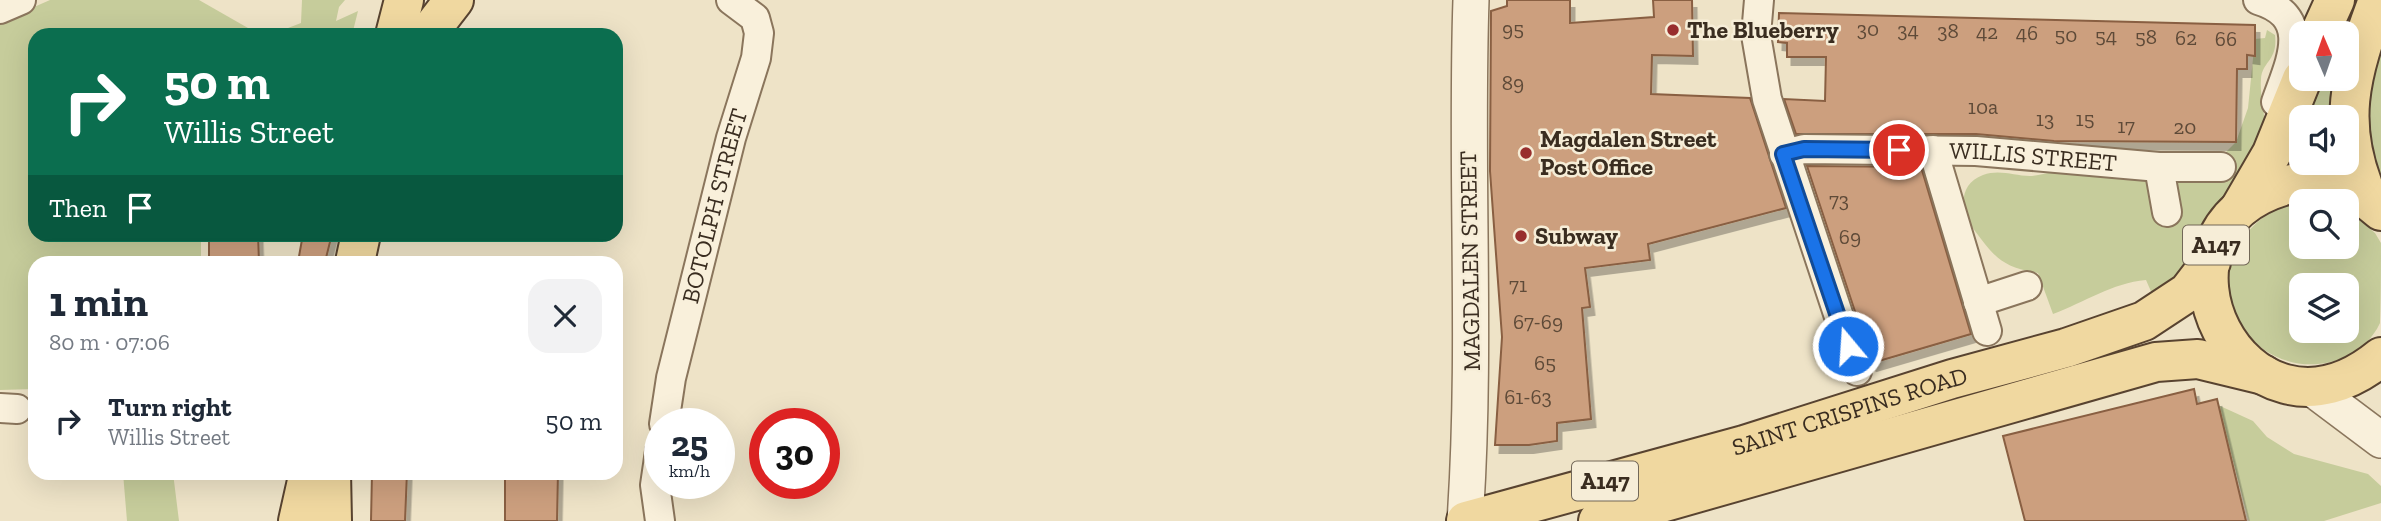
<!DOCTYPE html>
<html lang="en">
<head>
<meta charset="utf-8">
<style>
  :root { --surface:#fff; --page:#f2f2f3; --text:#1f2937; --muted:#747a83 }
  body { margin:0; font-family:"Zilla Slab",serif; background:var(--page); color:var(--text); height:100vh; display:flex; flex-direction:column; font-size:26px; white-space:nowrap }
  * { box-sizing:border-box; margin:0 }
  p { font-size:23px; color:var(--muted) }
  .icon { flex:none; width:38px; height:38px; fill:none; stroke:currentColor; stroke-width:2; stroke-linecap:round; stroke-linejoin:round }
  .map { position:relative; flex:1; overflow:hidden }
  .panel { position:absolute; left:28px; top:256px; width:595px; height:224px; display:flex; flex-direction:column; background:var(--surface); border-radius:21px; box-shadow:0 7px 28px #0002 }
  .panel>* { flex:none }
  .banner { position:absolute; left:28px; top:28px; width:595px; height:214px; border-radius:21px; box-shadow:0 7px 28px #0002; background:#0b6e4f; color:#fff; overflow:hidden }
  .needle { width:46px; rotate:358deg }
  .fabs { position:absolute; left:2289px; top:21px; display:grid; gap:14px }
  .fabs a { display:grid; place-items:center; width:70px; height:70px; border-radius:14px; background:var(--surface); box-shadow:0 7px 28px #0002; font-size:35px }
  .speed { position:absolute; left:644px; top:408px; display:flex; gap:14px; font-size:35px; font-weight:700; text-align:center }
  .speed>* { display:grid; place-content:center; width:91px; height:91px; border-radius:50%; background:var(--surface); box-shadow:0 7px 28px #0002; line-height:1 }
  .speed small { font-size:18px; font-weight:400 }
  .speed .limit { border:10px solid #d22; background:#fff; color:#111 }
  .pin { position:absolute; display:grid; place-items:center; width:60px; height:60px; color:#fff; margin:-30px; border:4px solid #fff; border-radius:50%; box-shadow:0 2px 7px #0007 }
  .me { position:absolute; width:77px; margin:-38px; rotate:342deg; stroke-linejoin:round; filter:drop-shadow(0 0 5px #0008) }
  .turn { display:flex; align-items:center; gap:24px; height:147px; padding:0 21px; font-size:32px }
  .turn .icon { width:91px; height:91px; stroke-width:2.5 }
  .turn b { display:block; font-size:49px; line-height:60px }
  .then { display:flex; align-items:center; height:66px; padding:0 21px; background:#0003; gap:14px; font-size:26px }
  .round { display:grid; place-items:center; flex:none; width:74px; height:74px; border-radius:21px; background:var(--page) }
  .overview { display:flex; align-items:center; justify-content:space-between; height:119px; padding:0 21px }
  h1 { font-size:42px; font-weight:800; line-height:52px }
  ul { padding:0; list-style:none }
  li { display:flex; align-items:center; gap:21px; height:91px; padding:0 21px }
  li div { flex:1 }
  li b { display:block; font-size:26px }
  li em { font-style:normal }
  .map>svg:first-child { display:block }
  .green { fill:#c6cc9b; fill-rule:evenodd }
  .building { fill:#cc9f7e; stroke:#895f42; stroke-width:2; filter:url(#shadow) }
  .lines { fill:none; stroke-linecap:round; stroke-linejoin:round }
  .minor-casing { stroke:#8a755c; stroke-width:32 }
  .tertiary-casing { stroke:#8a755c; stroke-width:38 }
  .primary-casing { stroke:#584330; stroke-width:42 }
  .minor { stroke:#f9f0db; stroke-width:28 }
  .tertiary { stroke:#f9f0db; stroke-width:35 }
  .primary { stroke:#f0d8a0; stroke-width:38 }
  .route-casing { stroke:#114b97; stroke-width:18 }
  .route { stroke:#1a73e8; stroke-width:12 }
  .poi-dot { fill:#982e2d; stroke:#f6edd7; stroke-width:2.5 }
  .labels { text-anchor:middle; stroke-width:5; stroke-linejoin:round; paint-order:stroke }
  .number-label { font-size:21px; fill:#5e4a38 }
  .shield { fill:#f6edd7; stroke:#726757; stroke-width:2 }
  .shield-label { font-size:23px; font-weight:bold; fill:#3a2d20 }
  .poi-label { font-size:24px; font-weight:bold; fill:#3a2d20; stroke:#f6edd7; text-anchor:start }
  .street-label { font-size:24px; fill:#3a2d20; stroke:#f6edd7 }
</style>
</head>
<body>
<div class="map">
<svg width="2381" height="521" viewBox="0 0 2381 521">
  <defs>
    <filter id="shadow"><feDropShadow dx="4.5" dy="8" stdDeviation="0" flood-color="#0004"/></filter>
  </defs>
  <rect width="100%" height="100%" fill="#eee3c7"/>
  <g class="green">
    <polygon points="50,0 199,0 248,28 288,28 301,23 302,0 345,0 339,7 336,21 358,11 352,35 35,35 35,234 201,235 201,262 35,262 35,389 0,390 0,22"/>
    <path d="M2267,30L2275,35C2278,61 2262,61 2261,79C2259,103 2271,126 2260,149C2248,174 2223,194 2208,218C2190,248 2185,278 2153,296L2146,280C2112,283 2085,302 2053,314L2038,273C2003,267 1996,259 1975,231C1960,212 1957,185 1983,175C2000,169 2014,176 2030,176C2039,176 2048,172 2057,172C2106,168 2157,172 2206,172L2236,142L2248,108L2255,39L2265,38Z"/>
    <path d="M2381,43V176C2354,140 2370,82 2381,43Z"/>
    <polygon points="2314,79 2338,79 2331,117 2301,117 2301,163 2285,163"/>
    <path d="M2301,202V247H2347V210L2375,233L2381,243C2381,263 2381,305 2380,323C2373,338 2362,348 2347,356C2274,391 2195,309 2241,241C2255,220 2276,205 2301,202ZM2301,285H2347V331H2301Z"/>
    <polygon points="2218,405 2253,421 2267,437 2294,454 2368,474 2381,486 2381,503 2324,521 2249,521"/>
    <polygon points="123,473 173,473 179,521 127,521"/>
  </g>
  <g class="building">
    <polygon points="1507,0 1570,0 1570,23 1654,17 1653,0 1692,0 1693,56 1652,55 1651,94 1750,98 1786,208 1648,244 1650,260 1585,268 1590,307 1582,308 1591,419 1557,423 1557,441 1529,445 1495,445 1502,337 1490,171 1491,11 1507,6"/>
    <polygon points="1779,13 2255,25 2255,56 2247,55 2247,69 2237,69 2236,142 2054,141 1976,134 1796,134 1784,99 1825,101 1826,57 1787,57 1787,43 1778,42"/>
    <polygon points="1807,166 1921,167 1971,334 1872,363"/>
    <polygon points="209,234 258,234 259,262 209,262"/>
    <polygon points="303,234 332,234 325,262 298,262"/>
    <polygon points="2194,389 2197,404 2217,399 2246,521 2025,521 2003,436"/>
    <polygon points="372,472 407,472 405,521 371,521"/>
    <polygon points="505,472 558,472 557,521 505,521"/>
  </g>
  <g class="lines">
    <g class="minor-casing">
      <g id="minor">
        <polyline points="1759,0 1756,35 1767,99 1857,371"/>
        <path d="M2258,0C2314,17 2290,62 2276,102"/>
        <polyline points="0,9 21,0"/>
        <polyline points="1933,150 1987,331"/>
        <path id="s1" d="M1784,154L1804,149L1976,151L2159,167H2221"/>
        <polyline points="2159,167 2167,212"/>
        <polyline points="1978,302 2027,286"/>
        <polyline points="0,408 17,409"/>
        <path id="s2" d="M664,424L671,378L731,138L756,58L759,33L755,18L731,0"/>
        <polyline points="660,521 655,485 660,451"/>
      </g>
    </g>
    <g class="tertiary-casing">
      <g id="tertiary">
        <polyline points="2309,386 2381,440"/>
        <path d="M1465,521C1477,347 1465,174 1471,0"/>
      </g>
    </g>
    <g class="primary-casing">
      <g id="primary">
        <polyline points="2320,33 2335,0"/>
        <polyline points="395,35 404,0"/>
        <polyline points="427,35 454,0"/>
        <path d="M2369,200C2335,125 2350,75 2378,0"/>
        <polyline points="2240,208 2272,153 2302,79"/>
        <path d="M2381,211C2356,188 2320,176 2287,185C2125,229 2243,470 2381,357"/>
        <polyline points="355,262 361,234"/>
        <polyline points="331,472 332,521"/>
        <polyline points="298,521 309,472"/>
        <path id="s3" d="M1466,521L1744,445L1952,379L2066,348L2144,321L2188,292L2211,262"/>
        <polyline points="1598,521 2156,362 2198,359 2264,375"/>
      </g>
    </g>
    <use href="#minor" class="minor"/>
    <use href="#tertiary" class="tertiary"/>
    <use href="#primary" class="primary"/>
  </g>
  <g class="lines">
    <g class="route-casing">
      <polyline id="route" points="1848,346 1783,154 1804,149 1899,150"/>
    </g>
    <use href="#route" class="route"/>
  </g>
  <g class="poi-dot">
    <circle cx="1673" cy="30" r="7"/>
    <circle cx="1526" cy="153" r="7"/>
    <circle cx="1521" cy="236" r="7"/>
  </g>
  <g class="labels">
    <g class="number-label">
      <text x="1513" y="36">95</text>
      <text x="1868" y="36">30</text>
      <text x="1908" y="37">34</text>
      <text x="1948" y="38">38</text>
      <text x="1987" y="39">42</text>
      <text x="2027" y="40">46</text>
      <text x="2066" y="42">50</text>
      <text x="2106" y="43">54</text>
      <text x="2146" y="44">58</text>
      <text x="2186" y="45">62</text>
      <text x="2226" y="46">66</text>
      <text x="1513" y="90">89</text>
      <text x="1983" y="114">10a</text>
      <text x="2045" y="126">13</text>
      <text x="2085" y="126">15</text>
      <text x="2126" y="133">17</text>
      <text x="2185" y="134">20</text>
      <text x="1839" y="207">73</text>
      <text x="1850" y="244">69</text>
      <text x="1518" y="292">71</text>
      <text x="1538" y="329">67-69</text>
      <text x="1545" y="370">65</text>
      <text x="1528" y="404">61-63</text>
    </g>
    <g class="shield">
      <rect x="2183" y="225.5" width="66" height="39" rx="5"/>
      <rect x="1572" y="461.5" width="66" height="39" rx="5"/>
    </g>
    <g class="shield-label">
      <text x="2216" y="253">A147</text>
      <text x="1605" y="489">A147</text>
    </g>
    <g class="poi-label">
      <text x="1687" y="38">The Blueberry</text>
      <text x="1540" y="147">Magdalen Street<tspan x="1540" dy="28">Post Office</tspan></text>
      <text x="1535" y="244">Subway</text>
    </g>
    <g class="street-label">
      <text dy="8" stroke="none"><textPath href="#s1" startOffset="250">WILLIS STREET</textPath></text>
      <text dy="8" stroke="none"><textPath href="#s2" startOffset="224">BOTOLPH STREET</textPath></text>
      <text transform="translate(1470 261) rotate(-91)" y="8">MAGDALEN STREET</text>
      <text dy="8" stroke="none"><textPath href="#s3" startOffset="399">SAINT CRISPINS ROAD</textPath></text>
    </g>
  </g>
</svg>
<div class="fabs">
<a><svg class="needle" viewBox="-14 -14 28 28"><path d="M0-13l5 13h-10z" fill="#e53935"/><path d="M0 13l5-13h-10z" fill="#747a83"/></svg></a>
<a><svg class="icon" aria-label="sound" viewBox="0 0 24 24"><path d="M4 9h4l5-4v14l-5-4H4zM17 9q2 3 0 6"/></svg></a>
<a><svg class="icon" aria-label="search" viewBox="0 0 24 24"><circle cx="10" cy="10" r="6"/><path d="M15 15l6 6"/></svg></a>
<a><svg class="icon" aria-label="layers" viewBox="0 0 24 24"><path d="M12 4l9 5-9 5-9-5zM3 14l9 5 9-5"/></svg></a>
</div>
<div class="speed"><div>25<small>km/h</small></div><div class="limit">30</div></div>
<div class="pin" style="left:1899px;top:150px;background:#d93025"><svg class="icon" aria-label="arrive" viewBox="0 0 24 24"><path d="M6 21V4h12l-3 4 3 4H6"/></svg></div>
<svg class="me" style="left:1848px;top:346px" viewBox="-20 -20 40 40"><circle r="17" fill="#1a73e8" stroke="#fff" stroke-width="3"/><path d="M0-11L8 9 0 5-8 9z" fill="#fff"/></svg>
<div class="banner">
<div class="turn"><svg class="icon" aria-label="right" viewBox="0 0 24 24"><path d="M7 20v-9h11M14 6l5 5-5 5"/></svg><div><b>50 m</b>Willis Street</div></div>
<div class="then">Then<svg class="icon" aria-label="arrive" viewBox="0 0 24 24"><path d="M6 21V4h12l-3 4 3 4H6"/></svg></div>
</div>
<section class="panel">
<div class="overview"><div><h1>1 min</h1><p>80 m · 07:06</p></div><a class="round"><svg class="icon" aria-label="close" viewBox="0 0 24 24"><path d="M6 6l12 12M18 6L6 18"/></svg></a></div>
<ul>
<li><svg class="icon" aria-label="right" viewBox="0 0 24 24"><path d="M7 20v-9h11M14 6l5 5-5 5"/></svg><div><b>Turn right</b><p>Willis Street</p></div><em>50 m</em></li>
</ul>
</section>
</div>
</body>
</html>
